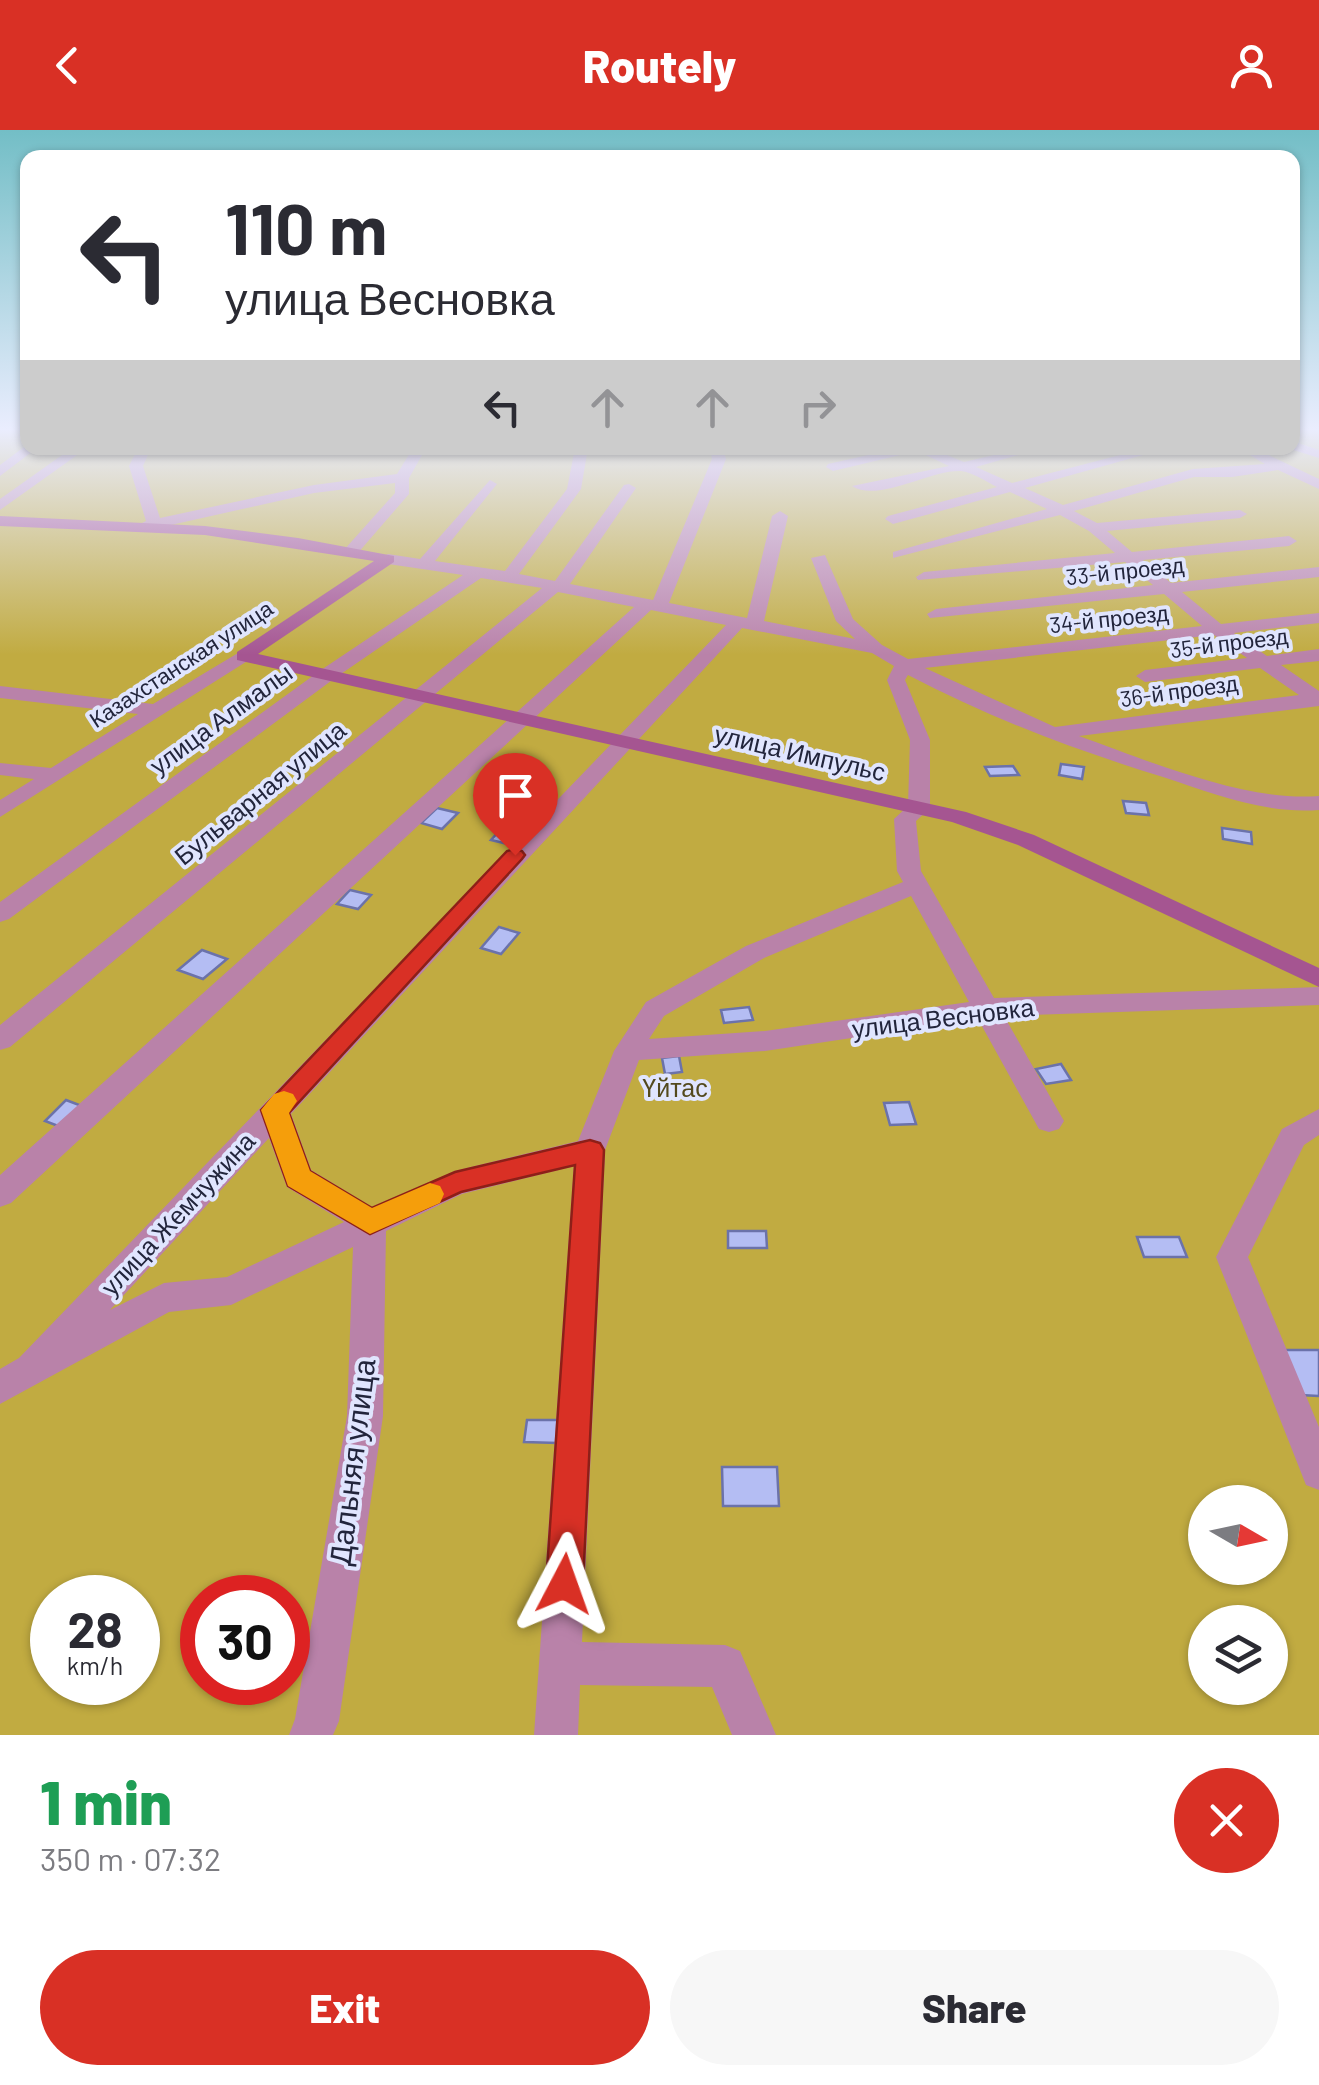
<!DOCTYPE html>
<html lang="en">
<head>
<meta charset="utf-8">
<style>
  :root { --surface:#fff; --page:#f7f7f7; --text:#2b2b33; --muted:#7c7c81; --accent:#d93025 }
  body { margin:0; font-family:Barlow,sans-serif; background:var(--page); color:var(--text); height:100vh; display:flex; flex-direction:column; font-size:38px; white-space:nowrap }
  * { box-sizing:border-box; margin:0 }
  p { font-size:32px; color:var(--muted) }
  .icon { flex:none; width:55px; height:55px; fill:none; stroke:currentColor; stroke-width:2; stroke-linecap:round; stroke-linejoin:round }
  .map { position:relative; height:1605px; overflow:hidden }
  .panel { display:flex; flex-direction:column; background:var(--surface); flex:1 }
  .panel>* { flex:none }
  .guide { position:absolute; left:20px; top:20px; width:1280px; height:305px; border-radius:20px; box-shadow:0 2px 8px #0004; background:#fff; color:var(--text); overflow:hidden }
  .needle { width:65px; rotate:99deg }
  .tools { position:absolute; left:1188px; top:1355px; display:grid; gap:20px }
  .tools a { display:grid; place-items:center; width:100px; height:100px; border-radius:50%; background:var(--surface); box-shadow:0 2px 8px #0004; font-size:50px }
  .speed { position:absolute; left:30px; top:1445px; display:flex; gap:20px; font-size:50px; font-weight:700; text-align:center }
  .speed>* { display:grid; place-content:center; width:130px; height:130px; border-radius:50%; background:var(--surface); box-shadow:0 2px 8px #0004; line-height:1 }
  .speed small { font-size:25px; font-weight:400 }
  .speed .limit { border:15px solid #d22; background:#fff; color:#111 }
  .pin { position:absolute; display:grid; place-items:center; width:85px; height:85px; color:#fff; margin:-102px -42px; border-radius:50% 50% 50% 0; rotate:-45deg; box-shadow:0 0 10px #0007 }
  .pin .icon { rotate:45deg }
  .me { position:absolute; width:110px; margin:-55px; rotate:4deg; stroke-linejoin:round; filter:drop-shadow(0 0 8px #0008) }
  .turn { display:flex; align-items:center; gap:35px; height:210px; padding:0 40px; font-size:45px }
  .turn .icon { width:130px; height:130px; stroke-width:2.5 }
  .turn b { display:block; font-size:70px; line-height:85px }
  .lanes { display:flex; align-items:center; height:95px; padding:0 40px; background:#0003; justify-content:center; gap:50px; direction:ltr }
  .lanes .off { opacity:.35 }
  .round { display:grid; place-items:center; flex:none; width:105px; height:105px; border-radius:52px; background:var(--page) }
  .headline { display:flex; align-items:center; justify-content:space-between; height:170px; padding:0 40px }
  h1 { font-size:60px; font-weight:800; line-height:75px; color:#1e9e55 }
  .button { display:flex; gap:20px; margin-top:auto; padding:20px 40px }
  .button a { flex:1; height:115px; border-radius:60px; background:var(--accent); color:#fff; font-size:40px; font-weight:800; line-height:115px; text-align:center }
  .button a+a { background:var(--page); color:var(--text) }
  header { display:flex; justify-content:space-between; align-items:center; height:130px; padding:0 40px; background:var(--accent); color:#fff; font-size:45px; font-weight:800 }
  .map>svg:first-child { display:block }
  .green { fill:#c1ab41; fill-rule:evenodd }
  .building { fill:#b4bdf3; stroke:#6b72aa; stroke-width:2.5 }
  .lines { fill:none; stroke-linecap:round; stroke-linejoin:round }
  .street { fill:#b982a9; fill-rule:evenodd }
  .secondary { fill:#a55591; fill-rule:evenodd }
  .route { fill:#d93025; stroke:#8d1f18; stroke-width:2.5 }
  .slow { fill:#f59e0b }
  .labels { text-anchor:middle; stroke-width:8; stroke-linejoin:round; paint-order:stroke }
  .far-street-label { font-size:22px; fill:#22253c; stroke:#e0e5fe }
  .street-label { font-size:25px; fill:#22253c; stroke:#e0e5fe }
  .park-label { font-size:25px; fill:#53491d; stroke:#e0e5fe }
  .near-street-label { font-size:30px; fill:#22253c; stroke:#e0e5fe }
</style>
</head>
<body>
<header><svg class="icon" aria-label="back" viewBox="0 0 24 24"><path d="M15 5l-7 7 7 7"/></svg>Routely<svg class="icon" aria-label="person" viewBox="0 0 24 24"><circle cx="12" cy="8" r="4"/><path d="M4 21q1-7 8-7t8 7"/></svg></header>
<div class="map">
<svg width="1319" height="1605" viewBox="0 0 1319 1605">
  <rect width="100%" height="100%" fill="#d0d7fc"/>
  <path class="green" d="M0,300H27L28,318H1292L1293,300H1319V1605H0ZM1205,1372H1270V1438H1205ZM52,1468H138V1552H52ZM202,1468H288V1552H202ZM1205,1492H1270V1558H1205Z"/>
  <g class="building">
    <polygon points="1061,634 1084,637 1082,649 1059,645"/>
    <polygon points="1013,636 1019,645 990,646 985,637"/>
    <polygon points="1123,671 1146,673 1149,685 1126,683"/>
    <polygon points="437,678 458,683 442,699 421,693"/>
    <polygon points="502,698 519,702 508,714 491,710"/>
    <polygon points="1222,698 1251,702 1252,714 1223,709"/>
    <polygon points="350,760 371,765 358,779 337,774"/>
    <polygon points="499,797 519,803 501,824 481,818"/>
    <polygon points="202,820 227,829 203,849 178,840"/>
    <polygon points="749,877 753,890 724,893 721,880"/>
    <polygon points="679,926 682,942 665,944 662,928"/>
    <polygon points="1061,934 1071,950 1046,954 1036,939"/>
    <polygon points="66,970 87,978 66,999 45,991"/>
    <polygon points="909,972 916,994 890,995 884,973"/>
    <polygon points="728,1101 766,1101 767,1118 728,1118"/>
    <polygon points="1137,1107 1179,1107 1187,1127 1144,1127"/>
    <polygon points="1281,1220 1319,1220 1319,1266 1300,1265"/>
    <polygon points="527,1290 560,1290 558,1313 524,1312"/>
    <polygon points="722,1337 777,1337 779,1376 723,1376"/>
  </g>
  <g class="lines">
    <g class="street">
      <polygon points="1292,311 1319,320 1319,328 1287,318 1292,318"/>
      <polygon points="28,314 28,318 34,318 33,321 0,346 0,335"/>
      <polygon points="72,318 87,318 0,380 0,369"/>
      <polygon points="138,318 151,318 143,336 160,388 314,355 397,344 413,318 426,318 409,348 409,364 357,424 351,426 343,421 395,363 395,353 314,363 144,401 136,396 146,391 129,336"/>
      <path d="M575,318H588L581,359L519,444L555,451L624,355L629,354L636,358L570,454L653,470L712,329L710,318H723L726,329L669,473L747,488L772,386L780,381L788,386L764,491L855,509L836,491L811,428L825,425L853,489L882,515L908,529L1202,496L1164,464L930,488L927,484L936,479L1153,455L1125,432L918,450L916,447L924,442L1115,423L1089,401L1060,385L893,428V422L1047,379L1010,362L893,394L885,389L888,386L997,357C987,352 972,342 961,341C932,339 878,373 852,356L949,336L917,321L833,341L826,337L828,334L899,318H930L964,332L1023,318H1043L976,337L1012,353L1147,318H1168L1025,358L1063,375L1193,339L1265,334L1238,318H1254L1319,349V359L1278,340L1232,347H1194L1074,381L1097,393L1240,380L1247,384L1240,388L1107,401L1132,422L1289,406L1297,411L1289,416L1143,430L1171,453L1319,437V447L1182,462L1221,494L1319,483V493L1234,503L1267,526L1319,519V531L1281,535L1319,561V576L1079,606C1149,631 1245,672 1319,666V680C1264,684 1215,664 1163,647C1075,620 990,588 908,545L905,550L930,610V678L916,691L921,741L994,868L1319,857V875L1004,886L1064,991L1059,999L1049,1002L1039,999L978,889L765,921L639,930L605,1020L582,1512L725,1515L740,1521L776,1605H732L712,1557L580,1555L578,1605H534L574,1036L462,1064L386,1101L383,1286L339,1591L333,1605H289L295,1589L347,1286L353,1117L231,1175L169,1182L0,1274V1239L19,1228L726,495L651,480L11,1073L0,1077V1045L634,477L558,462L10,917L0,920V895L542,458L481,448L335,548L9,789L0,792V772L321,540L463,445L388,434L380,429L388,424L420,429L490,350L497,354L435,431L505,441L567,359ZM742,498L872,523L894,536L887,550L910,610L908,676L894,689L897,741L903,752L746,816L646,872L614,921L578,1011L455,1041L373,1078L311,1040L291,984ZM1214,505L1247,528L1145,540L1136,546L1145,552L1260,538L1299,565L1055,597L925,538ZM911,766L969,872L765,901L649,909L664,886L764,828ZM269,1008L287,1057L344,1092L227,1147L164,1153L110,1180Z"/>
      <polygon points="243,520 252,526 249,530 0,687 0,670 34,649 0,645 0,633 51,638 138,584 0,568 0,556 153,574"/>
      <polygon points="1319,979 1319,1005 1304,1015 1248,1127 1319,1297 1319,1360 1306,1355 1216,1127 1282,999"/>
    </g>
    <polygon class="secondary" points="0,386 205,396 298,408 394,426 394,432 258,524 966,682 1034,705 1319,838 1319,857 1018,715 952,692 237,530 237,522 374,431 205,405 0,396"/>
  </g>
  <linearGradient id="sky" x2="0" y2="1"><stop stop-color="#73bec6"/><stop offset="0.57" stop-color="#eaedfe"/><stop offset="1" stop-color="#eaedfe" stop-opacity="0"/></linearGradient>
  <rect width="1319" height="525" fill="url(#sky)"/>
  <polygon class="route" points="515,719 522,721 525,725 522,729 289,983 310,1041 372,1078 455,1042 590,1010 600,1013 604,1020 583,1454 578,1467 564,1472 551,1467 546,1454 575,1035 461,1062 370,1104 288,1056 261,980 507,721"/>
  <polygon class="slow" points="284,961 293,964 297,971 289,983 310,1041 372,1078 430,1053 440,1056 444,1064 440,1073 370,1104 288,1056 261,980 274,964"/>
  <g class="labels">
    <g class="far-street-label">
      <text transform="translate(1125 441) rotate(-6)" y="8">33-й проезд</text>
      <text transform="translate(1109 489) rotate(-6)" y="8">34-й проезд</text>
      <text transform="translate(1229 513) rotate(-7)" y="8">35-й проезд</text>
      <text transform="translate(181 534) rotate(-33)" y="8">Казахстанская улица</text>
      <text transform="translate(1179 561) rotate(-8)" y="8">36-й проезд</text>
    </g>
    <g class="street-label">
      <text transform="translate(221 589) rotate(-36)" y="9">улица Алмалы</text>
      <text transform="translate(800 623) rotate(13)" y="9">улица Импульс</text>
      <text transform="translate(260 663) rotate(-39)" y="9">Бульварная улица</text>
      <text transform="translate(943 888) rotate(-7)" y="9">улица Весновка</text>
      <text transform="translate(178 1084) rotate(-47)" y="9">улица Жемчужина</text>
    </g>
    <g class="park-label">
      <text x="675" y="967">Үйтас</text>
    </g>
    <g class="near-street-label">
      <text transform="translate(353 1332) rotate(-83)" y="10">Дальняя улица</text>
    </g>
  </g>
</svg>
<div class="tools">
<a><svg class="needle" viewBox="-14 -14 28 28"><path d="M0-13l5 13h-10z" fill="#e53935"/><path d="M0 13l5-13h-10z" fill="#7c7c81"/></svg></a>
<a><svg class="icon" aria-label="layers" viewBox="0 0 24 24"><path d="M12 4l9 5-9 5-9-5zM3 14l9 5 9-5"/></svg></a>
</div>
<div class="speed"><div>28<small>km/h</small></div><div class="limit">30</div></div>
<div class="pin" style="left:515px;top:725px;background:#d93025"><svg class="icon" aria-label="arrive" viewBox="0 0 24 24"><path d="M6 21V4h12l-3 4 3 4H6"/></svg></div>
<svg class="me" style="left:564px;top:1454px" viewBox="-20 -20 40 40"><path d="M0-17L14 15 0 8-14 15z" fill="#d93025" stroke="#fff" stroke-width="4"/></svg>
<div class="guide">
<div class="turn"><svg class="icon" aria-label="left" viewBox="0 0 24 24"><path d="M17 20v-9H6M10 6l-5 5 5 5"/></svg><div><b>110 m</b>улица Весновка</div></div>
<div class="lanes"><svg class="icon" aria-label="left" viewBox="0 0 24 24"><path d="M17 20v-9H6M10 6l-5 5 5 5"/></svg><svg class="icon off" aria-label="ahead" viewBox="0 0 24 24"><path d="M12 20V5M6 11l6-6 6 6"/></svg><svg class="icon off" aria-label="ahead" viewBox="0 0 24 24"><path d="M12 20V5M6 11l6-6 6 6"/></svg><svg class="icon off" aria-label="right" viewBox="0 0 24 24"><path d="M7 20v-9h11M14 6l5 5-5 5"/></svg></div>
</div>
</div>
<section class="panel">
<div class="headline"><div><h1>1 min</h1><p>350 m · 07:32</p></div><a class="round" style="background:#d93025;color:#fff"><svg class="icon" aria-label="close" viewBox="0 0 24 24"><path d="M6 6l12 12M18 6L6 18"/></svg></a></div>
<div class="button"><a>Exit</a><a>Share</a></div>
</section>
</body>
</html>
